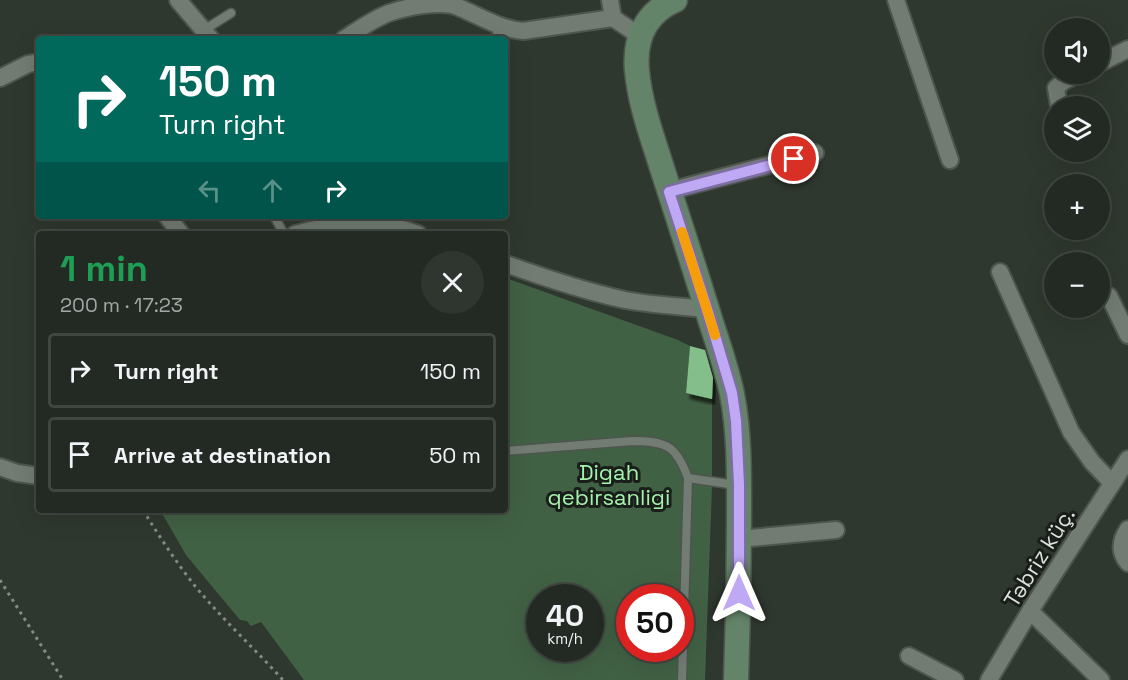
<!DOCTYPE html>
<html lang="en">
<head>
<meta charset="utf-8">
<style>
  :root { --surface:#232a23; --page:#2f3630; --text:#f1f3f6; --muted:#a3a7a6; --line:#404641 }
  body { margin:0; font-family:"Space Grotesk",sans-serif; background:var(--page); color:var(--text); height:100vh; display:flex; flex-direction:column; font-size:22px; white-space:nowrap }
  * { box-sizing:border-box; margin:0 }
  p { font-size:20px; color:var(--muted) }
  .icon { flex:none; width:33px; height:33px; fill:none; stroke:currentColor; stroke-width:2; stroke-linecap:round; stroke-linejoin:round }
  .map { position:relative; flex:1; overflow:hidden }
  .side { position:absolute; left:36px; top:231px; width:472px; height:282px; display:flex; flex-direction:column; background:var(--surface); border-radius:6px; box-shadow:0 6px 24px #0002,0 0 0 2px var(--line) }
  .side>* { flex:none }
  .banner { position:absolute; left:36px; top:36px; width:472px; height:183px; border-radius:6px; box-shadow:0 6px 24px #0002,0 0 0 2px var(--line); background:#00695c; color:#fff; overflow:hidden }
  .controls { position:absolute; left:1044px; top:18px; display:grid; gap:12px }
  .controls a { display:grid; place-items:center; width:66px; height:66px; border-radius:50%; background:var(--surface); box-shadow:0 6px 24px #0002,0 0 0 2px var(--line); font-size:30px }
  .speed { position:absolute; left:526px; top:584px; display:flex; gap:12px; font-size:30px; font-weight:700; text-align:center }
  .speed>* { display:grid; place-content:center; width:78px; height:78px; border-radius:50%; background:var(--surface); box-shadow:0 6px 24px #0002,0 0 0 2px var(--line); line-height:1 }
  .speed small { font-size:15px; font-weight:400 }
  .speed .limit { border:9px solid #d22; background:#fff; color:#111 }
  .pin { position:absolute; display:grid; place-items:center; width:51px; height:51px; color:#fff; margin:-26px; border:3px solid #fff; border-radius:50%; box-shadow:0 2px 6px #0007 }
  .me { position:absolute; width:66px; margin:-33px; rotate:0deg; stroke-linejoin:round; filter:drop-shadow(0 0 4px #0008) }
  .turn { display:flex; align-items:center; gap:21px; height:126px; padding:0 24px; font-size:27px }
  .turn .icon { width:78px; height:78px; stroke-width:2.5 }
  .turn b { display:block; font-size:42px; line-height:51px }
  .lanes { display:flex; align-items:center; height:57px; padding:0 24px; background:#0003; justify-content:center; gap:30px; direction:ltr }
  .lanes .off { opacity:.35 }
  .round { display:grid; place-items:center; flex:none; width:63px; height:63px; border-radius:32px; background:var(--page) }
  .overview { display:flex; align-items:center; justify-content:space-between; height:102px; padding:0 24px }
  h1 { font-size:36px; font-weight:600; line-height:45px; color:#1e9e55 }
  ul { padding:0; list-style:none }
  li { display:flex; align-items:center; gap:18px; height:75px; margin:0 12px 9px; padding:0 12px; border:3px solid var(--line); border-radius:6px }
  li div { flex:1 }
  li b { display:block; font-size:22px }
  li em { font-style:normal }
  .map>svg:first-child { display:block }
  .green { fill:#416144; fill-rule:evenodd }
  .building { fill:#84be8b; filter:url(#shadow) }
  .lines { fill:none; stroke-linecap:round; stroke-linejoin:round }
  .service-casing { stroke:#4e554e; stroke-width:11 }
  .minor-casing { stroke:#4e554e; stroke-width:20 }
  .secondary-casing { stroke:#4e554e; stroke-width:27 }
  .path { stroke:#848b84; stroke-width:3; stroke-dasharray:3 4.5; stroke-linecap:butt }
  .service { stroke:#727c72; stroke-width:8 }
  .minor { stroke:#727c72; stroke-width:16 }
  .secondary { stroke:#638468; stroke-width:24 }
  .route-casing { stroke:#7c6e9f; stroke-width:15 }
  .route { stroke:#bfa9f4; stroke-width:10 }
  .slow { stroke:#f59e0b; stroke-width:10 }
  .labels { text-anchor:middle; stroke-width:6; stroke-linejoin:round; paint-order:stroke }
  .park-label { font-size:22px; fill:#a3f3ac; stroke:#1a1e1a }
  .street-label { font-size:22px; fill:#dce1dc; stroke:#1a1e1a }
</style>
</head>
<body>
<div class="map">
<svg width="1128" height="680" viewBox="0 0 1128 680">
  <defs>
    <filter id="shadow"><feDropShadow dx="3.5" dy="6" stdDeviation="1.5" flood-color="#0009"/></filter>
  </defs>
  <rect width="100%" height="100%" fill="#2f382f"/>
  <path class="green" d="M506,278L678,340L690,346L686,393L712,399V487L705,680H304L261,622L251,626L247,621L240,620L186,555L160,510H506ZM540,597H591V648H540ZM630,597H681V648H630Z"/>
  <polygon class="building" points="690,346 705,350 713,378 712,399 686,393"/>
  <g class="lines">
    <g class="service-casing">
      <g id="service">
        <polyline points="204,30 231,13"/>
        <polyline points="496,39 499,25"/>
        <polyline points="274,216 284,234"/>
        <path d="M506,451L632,441C666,441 676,445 688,478L682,680"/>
        <polyline points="688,478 736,485"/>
      </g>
    </g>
    <g class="minor-casing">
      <g id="minor">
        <polyline points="178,0 211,39"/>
        <polyline points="610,0 613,18 640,36"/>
        <polyline points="896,0 950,160"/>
        <path d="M344,39C358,30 373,19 389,13C406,7 441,0 458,7C479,16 500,29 523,31L613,18"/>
        <polyline points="1100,63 1128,49"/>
        <polyline points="0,78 28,64 39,62"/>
        <polyline points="1059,106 1056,88 1064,81 1079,74"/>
        <polyline points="669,191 815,153"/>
        <polyline points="167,216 181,234"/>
        <path d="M295,234C337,222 376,219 418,234"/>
        <path d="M506,264C545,278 584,291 625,300C651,305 680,306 707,309"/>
        <polyline points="1000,272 1071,432 1092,462 1112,483"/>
        <polyline points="1109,296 1128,335"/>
        <polyline points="0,467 17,473 39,476"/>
        <path d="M1128,529C1120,541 1119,552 1128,563"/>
        <polyline points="739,539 836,530"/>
        <polyline points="1030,611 1101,680"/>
        <polyline points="909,656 955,680"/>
        <polyline points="989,680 1030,611 1128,459"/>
      </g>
    </g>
    <g class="secondary-casing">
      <path id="secondary" d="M675,0C645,13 634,40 637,71C640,104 652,136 662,168C678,218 695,269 710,319C718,344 727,369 732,394C740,435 739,479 739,521C739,574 738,627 736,680"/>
    </g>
    <g class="path">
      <path d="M143,510C159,536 176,562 195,586C222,619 254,648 283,680"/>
      <polyline points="0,580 63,680"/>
    </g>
    <use href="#service" class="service"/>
    <use href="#minor" class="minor"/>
    <use href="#secondary" class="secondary"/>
  </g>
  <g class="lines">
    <g class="route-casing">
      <polyline id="route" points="739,593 739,485 736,421 732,393 707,309 669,192 794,159"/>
    </g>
    <use href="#route" class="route"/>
    <polyline class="slow" points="682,232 715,335"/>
  </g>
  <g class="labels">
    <g class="park-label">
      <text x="609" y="480">Digah<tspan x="609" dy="25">qebirsanligi</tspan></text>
    </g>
    <g class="street-label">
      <text transform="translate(1039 557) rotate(-58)" y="8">Təbriz küç.</text>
    </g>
  </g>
</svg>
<div class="controls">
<a><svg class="icon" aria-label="sound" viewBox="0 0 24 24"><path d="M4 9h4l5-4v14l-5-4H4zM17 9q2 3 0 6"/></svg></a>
<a><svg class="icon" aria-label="layers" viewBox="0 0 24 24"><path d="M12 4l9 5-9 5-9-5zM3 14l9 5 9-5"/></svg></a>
<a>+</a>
<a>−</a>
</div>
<div class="speed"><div>40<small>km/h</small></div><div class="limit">50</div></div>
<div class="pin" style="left:794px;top:159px;background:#d93025"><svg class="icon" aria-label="arrive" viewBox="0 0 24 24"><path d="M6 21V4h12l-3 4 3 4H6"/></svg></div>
<svg class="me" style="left:739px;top:593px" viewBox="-20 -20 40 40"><path d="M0-17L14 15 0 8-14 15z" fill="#bfa9f4" stroke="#fff" stroke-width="4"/></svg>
<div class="banner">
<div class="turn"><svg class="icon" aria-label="right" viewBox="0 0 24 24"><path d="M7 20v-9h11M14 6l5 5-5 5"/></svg><div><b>150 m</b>Turn right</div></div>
<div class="lanes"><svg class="icon off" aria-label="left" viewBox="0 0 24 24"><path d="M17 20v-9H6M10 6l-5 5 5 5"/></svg><svg class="icon off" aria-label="ahead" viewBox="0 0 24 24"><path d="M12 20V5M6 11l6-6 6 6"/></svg><svg class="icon" aria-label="right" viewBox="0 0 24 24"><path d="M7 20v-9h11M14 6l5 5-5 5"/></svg></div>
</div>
<section class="side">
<div class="overview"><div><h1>1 min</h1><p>200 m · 17:23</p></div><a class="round"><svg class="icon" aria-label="close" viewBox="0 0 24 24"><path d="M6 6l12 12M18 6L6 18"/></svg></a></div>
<ul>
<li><svg class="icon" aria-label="right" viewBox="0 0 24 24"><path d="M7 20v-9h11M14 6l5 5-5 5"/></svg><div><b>Turn right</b></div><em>150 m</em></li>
<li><svg class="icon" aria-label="arrive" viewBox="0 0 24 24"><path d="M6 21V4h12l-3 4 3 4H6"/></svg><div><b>Arrive at destination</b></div><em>50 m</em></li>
</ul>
</section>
</div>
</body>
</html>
